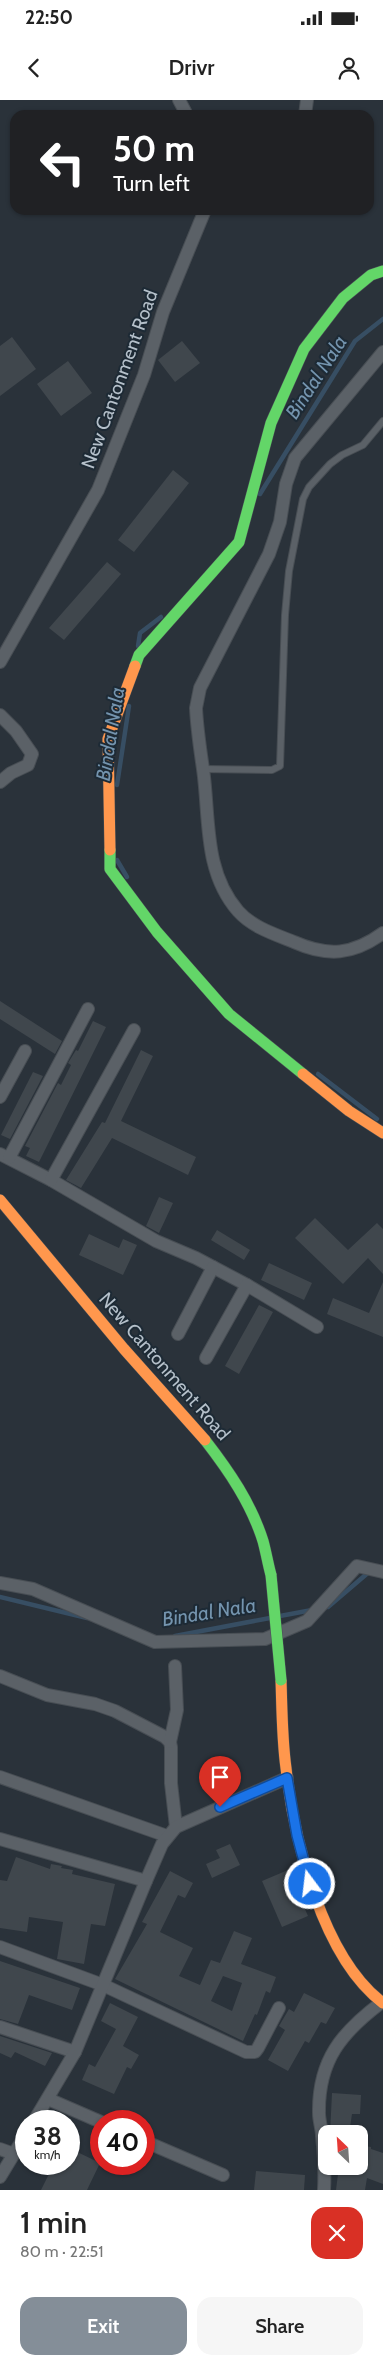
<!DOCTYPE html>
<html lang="en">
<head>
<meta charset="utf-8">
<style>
  :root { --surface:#fff; --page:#f6f6f6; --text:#222; --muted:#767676; --accent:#848e98 }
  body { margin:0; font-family:Cabin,sans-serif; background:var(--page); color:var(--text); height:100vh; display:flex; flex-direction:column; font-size:19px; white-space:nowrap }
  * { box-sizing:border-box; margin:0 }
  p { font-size:16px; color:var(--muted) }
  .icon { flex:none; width:28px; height:28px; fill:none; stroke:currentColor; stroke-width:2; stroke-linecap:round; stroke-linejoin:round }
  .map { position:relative; height:2090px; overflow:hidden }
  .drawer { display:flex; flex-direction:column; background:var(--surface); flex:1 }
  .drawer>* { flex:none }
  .hud { position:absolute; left:10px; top:10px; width:364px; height:105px; border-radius:15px; box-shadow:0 1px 4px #0004; background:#202124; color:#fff; overflow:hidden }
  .needle { width:32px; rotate:335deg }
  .controls { position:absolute; left:318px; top:2025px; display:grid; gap:10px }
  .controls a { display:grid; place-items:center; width:50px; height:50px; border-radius:10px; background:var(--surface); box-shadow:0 1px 4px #0004; font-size:25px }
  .speed { position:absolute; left:15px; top:2010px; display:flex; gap:10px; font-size:25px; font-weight:700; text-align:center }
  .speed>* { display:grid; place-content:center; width:65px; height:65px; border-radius:50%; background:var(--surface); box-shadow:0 1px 4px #0004; line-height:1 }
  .speed small { font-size:12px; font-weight:400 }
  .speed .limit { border:8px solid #d22; background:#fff; color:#111 }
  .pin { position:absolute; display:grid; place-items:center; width:42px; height:42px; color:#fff; margin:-51px -21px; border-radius:50% 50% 50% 0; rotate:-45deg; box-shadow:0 0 5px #0007 }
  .pin .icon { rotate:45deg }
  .me { position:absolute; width:55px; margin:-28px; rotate:345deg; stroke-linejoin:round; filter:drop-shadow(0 0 4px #0008) }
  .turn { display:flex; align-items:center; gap:18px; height:105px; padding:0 20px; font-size:22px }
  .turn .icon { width:65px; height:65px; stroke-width:2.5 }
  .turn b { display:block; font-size:35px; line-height:42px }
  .round { display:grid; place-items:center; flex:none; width:52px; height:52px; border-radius:15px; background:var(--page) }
  .summary { display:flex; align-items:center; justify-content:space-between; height:85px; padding:0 20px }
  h1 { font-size:30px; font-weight:600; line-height:38px }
  .action { display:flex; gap:10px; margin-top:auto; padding:10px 20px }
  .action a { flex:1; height:58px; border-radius:15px; background:var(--accent); color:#fff; font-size:20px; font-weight:600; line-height:58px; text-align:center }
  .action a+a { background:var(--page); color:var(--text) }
  .status { display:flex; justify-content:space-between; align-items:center; height:35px; padding:0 25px; background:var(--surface); direction:ltr }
  .status svg { height:14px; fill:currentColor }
  header { display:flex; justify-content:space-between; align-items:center; height:65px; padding:0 20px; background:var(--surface); font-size:22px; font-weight:600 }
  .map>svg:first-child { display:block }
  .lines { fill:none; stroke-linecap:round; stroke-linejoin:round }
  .stream { stroke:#374e63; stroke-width:4.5 }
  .building { fill:#40474d; fill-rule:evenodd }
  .lane-casing { stroke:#484e54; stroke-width:8 }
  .street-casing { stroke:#484e54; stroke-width:14 }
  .fast-casing { stroke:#484e54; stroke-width:12 }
  .slow-casing { stroke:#484e54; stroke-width:12 }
  .lane { stroke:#5b6167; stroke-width:6 }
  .street { stroke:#5b6167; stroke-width:12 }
  .fast { stroke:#63d668; stroke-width:11 }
  .slow { stroke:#ff974d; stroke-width:11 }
  .fast-bridge-casing { stroke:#484e54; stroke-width:12; stroke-linecap:butt }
  .fast-bridge { stroke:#63d668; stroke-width:11 }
  .route-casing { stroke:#114b97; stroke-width:12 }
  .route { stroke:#1a73e8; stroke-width:9 }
  .labels { text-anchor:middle; stroke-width:4; stroke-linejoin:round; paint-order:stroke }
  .street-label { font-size:19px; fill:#b5c0ca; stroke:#1d2a35 }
  .water-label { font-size:20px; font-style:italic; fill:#7494ae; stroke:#1d2a35 }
</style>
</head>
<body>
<div class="status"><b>22:50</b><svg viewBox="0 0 49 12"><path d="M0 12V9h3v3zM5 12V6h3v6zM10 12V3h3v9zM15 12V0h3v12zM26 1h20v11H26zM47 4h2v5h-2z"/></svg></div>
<header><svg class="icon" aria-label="back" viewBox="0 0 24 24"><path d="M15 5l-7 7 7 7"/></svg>Drivr<svg class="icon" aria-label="person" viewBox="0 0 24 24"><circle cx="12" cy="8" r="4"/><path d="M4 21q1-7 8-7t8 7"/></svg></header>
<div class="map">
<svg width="383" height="2090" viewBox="0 0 383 2090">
  <rect width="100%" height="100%" fill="#2a323a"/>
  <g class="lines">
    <g class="stream">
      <polyline points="260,394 355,241 383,219"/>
      <polyline points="138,546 140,533 161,517"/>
      <polyline points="117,685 129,606"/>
      <polyline points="117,760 127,777"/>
      <polyline points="318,974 377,1019"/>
      <polyline points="0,1497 87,1518"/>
      <polyline points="324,1507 328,1507 369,1472 372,1473"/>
      <polyline points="280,1516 312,1510"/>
      <polyline points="175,1536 270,1518"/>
    </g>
  </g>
  <g class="building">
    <polygon points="12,237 36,269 0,296 0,246"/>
    <polygon points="182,241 200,263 175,282 158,260"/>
    <polygon points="68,261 92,293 61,316 37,284"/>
    <polygon points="173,370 189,383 134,452 118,440"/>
    <polygon points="107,462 121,474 64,540 49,528"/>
    <polygon points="0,901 62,941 55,954 0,919"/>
    <polygon points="93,921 106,927 39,1062 26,1056 30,1048 25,1046 58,983 61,985 71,965 68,963 76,950 78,951"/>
    <polygon points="141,950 153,956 121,1021 196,1057 188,1075 112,1038 81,1088 66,1080 102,1022 105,1023"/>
    <polygon points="33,972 43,976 10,1039 1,1035"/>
    <polygon points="159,1097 173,1103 159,1133 146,1126"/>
    <polygon points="315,1118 348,1150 377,1123 383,1129 383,1174 368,1158 343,1184 295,1138"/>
    <polygon points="217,1130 250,1150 244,1160 211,1140"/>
    <polygon points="89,1134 119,1148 123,1139 137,1145 123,1175 79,1155"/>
    <polygon points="269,1163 312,1183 304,1200 261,1180"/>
    <polygon points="383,1182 383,1237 327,1214 333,1198 369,1213"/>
    <polygon points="259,1205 273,1212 239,1274 225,1266"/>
    <polygon points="230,1744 240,1765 212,1778 206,1764 220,1758 216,1750"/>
    <polygon points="16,1757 50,1769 51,1764 62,1766 61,1768 73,1770 72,1774 115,1784 105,1826 91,1824 84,1864 57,1859 63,1822 29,1817 27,1832 0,1828 0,1780 7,1781"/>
    <polygon points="288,1770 308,1816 282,1827 262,1781"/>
    <path d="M170,1771L193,1783L185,1798L178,1795L160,1832L193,1848L179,1876L200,1885L211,1860L220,1863L234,1831L252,1838L241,1864L276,1877L270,1893L266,1891L257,1915L255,1914L243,1941L115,1879L147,1824L142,1822ZM223,1876L242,1883L232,1911L211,1901Z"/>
    <polygon points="0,1861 80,1888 72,1910 29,1895 18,1924 0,1919"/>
    <polygon points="304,1893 335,1908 326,1924 321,1922 309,1943 305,1941 288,1971 268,1960 285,1930 279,1926 289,1909 294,1912"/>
    <polygon points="110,1903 138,1917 123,1946 139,1955 131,1969 127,1967 114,1994 82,1980 89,1964 95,1967 116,1929 101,1921"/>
    <polygon points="0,1936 52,1953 45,1966 15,1952 11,1958 0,1953"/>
    <polygon points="332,1993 361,1995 360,2014 352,2014 349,2034 330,2034"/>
    <polygon points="359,2045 371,2047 371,2049 383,2053 383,2084 367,2078 365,2090 336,2090 339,2066 359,2066"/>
    <polygon points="69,2048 100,2063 87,2090 41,2090 54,2064 69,2064"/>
    <polygon points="256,2071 305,2075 304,2090 254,2090"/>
  </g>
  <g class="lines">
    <g class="lane-casing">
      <polyline id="lane" points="203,669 272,670 280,666 285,515 289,471 303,399 309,387 330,364 342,355 363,345 383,321"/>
    </g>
    <g class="street-casing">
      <g id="street">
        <polyline points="179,0 187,15"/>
        <polyline points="305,15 307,0"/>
        <path d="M383,252L295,358L286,384L280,422L269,454L200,588L196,608C197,629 200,648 203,669C210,717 203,771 238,811C252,827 274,834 294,842C328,857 353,855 383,833"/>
        <polyline points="0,562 98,390 144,275 163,212 205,110"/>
        <polyline points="0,615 16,631 32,654 28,665 11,673 0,682"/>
        <polyline points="0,997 25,951"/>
        <polyline points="0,1054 51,1080 156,1141 196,1158 247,1185 317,1227"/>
        <polyline points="9,1058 88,909"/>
        <polyline points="51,1080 134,930"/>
        <polyline points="178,1234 213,1167"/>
        <polyline points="206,1258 247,1185"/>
        <polyline points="0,1483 33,1489 155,1542 265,1539 307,1521 357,1466 383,1472"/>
        <polyline points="0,1576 47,1595 95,1604 115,1611 165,1637 170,1642 171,1647 171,1683 176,1727"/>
        <polyline points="170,1642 177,1610 175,1566"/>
        <polyline points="0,1677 167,1736"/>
        <polyline points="0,1739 146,1781"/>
        <polyline points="0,1847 103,1885 246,1952 255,1952 258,1948 279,1908"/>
        <polyline points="0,1927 75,1952"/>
        <polyline points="48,1999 101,2022"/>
        <polyline points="34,2021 75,1952 146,1781 162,1744 176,1727 287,1678"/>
        <polyline points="144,2041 223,2075"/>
        <polyline points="0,2049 14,2054"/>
        <polyline points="0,2077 26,2034"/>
        <path d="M324,2090C325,2072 324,2054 322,2036C322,2029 319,2021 319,2013C318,1960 342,1932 382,1902"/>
      </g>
    </g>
    <g class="fast-casing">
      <g id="fast">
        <polyline points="135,566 139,555 239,442 271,323 304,249 343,198 371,175 383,171"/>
        <polyline points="110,750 110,769 157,832 229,914 303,974"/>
        <path d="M205,1340C229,1371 251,1403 263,1441C266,1452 268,1464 271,1475"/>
      </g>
    </g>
    <g class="slow-casing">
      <g id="slow">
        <polyline points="110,750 108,639 135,566"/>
        <polyline points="303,974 349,1011 383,1033"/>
        <polyline points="0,1100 124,1249 205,1340"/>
        <path d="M281,1580C282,1609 282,1639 286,1668C294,1740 322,1857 383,1903"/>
      </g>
    </g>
    <use href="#lane" class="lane"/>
    <use href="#street" class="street"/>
    <use href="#fast" class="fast"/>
    <use href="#slow" class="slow"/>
    <g class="fast-bridge-casing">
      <polyline id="fast-bridge" points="271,1475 281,1580"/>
    </g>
    <use href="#fast-bridge" class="fast-bridge"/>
  </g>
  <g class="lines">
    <g class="route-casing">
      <polyline id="route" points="220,1707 287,1678 297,1735 310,1784"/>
    </g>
    <use href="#route" class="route"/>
  </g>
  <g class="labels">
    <g class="street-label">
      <text transform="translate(119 279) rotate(-70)" y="7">New Cantonment Road</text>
      <text transform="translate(165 1266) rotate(49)" y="7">New Cantonment Road</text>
    </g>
    <g class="water-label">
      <text transform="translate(316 277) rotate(-57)" y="7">Bindal Nala</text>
      <text transform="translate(110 634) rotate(-81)" y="7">Bindal Nala</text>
      <text transform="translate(209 1512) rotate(-9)" y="7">Bindal Nala</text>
    </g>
  </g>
</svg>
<div class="controls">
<a><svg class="needle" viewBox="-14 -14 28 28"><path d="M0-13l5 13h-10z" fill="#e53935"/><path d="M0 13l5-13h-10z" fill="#767676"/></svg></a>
</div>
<div class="speed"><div>38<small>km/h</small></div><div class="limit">40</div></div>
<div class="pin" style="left:220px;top:1707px;background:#d93025"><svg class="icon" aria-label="arrive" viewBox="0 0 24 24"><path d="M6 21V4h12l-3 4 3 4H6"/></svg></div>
<svg class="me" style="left:310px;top:1784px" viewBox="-20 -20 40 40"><circle r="17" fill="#1a73e8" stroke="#fff" stroke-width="3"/><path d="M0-11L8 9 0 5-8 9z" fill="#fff"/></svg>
<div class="hud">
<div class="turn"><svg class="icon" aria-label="left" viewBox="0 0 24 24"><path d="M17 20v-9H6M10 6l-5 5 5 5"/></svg><div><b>50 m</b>Turn left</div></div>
</div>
</div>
<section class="drawer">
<div class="summary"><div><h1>1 min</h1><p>80 m · 22:51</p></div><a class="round" style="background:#d93025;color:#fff"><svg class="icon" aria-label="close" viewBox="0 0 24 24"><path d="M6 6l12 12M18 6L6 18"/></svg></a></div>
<div class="action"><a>Exit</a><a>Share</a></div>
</section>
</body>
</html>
